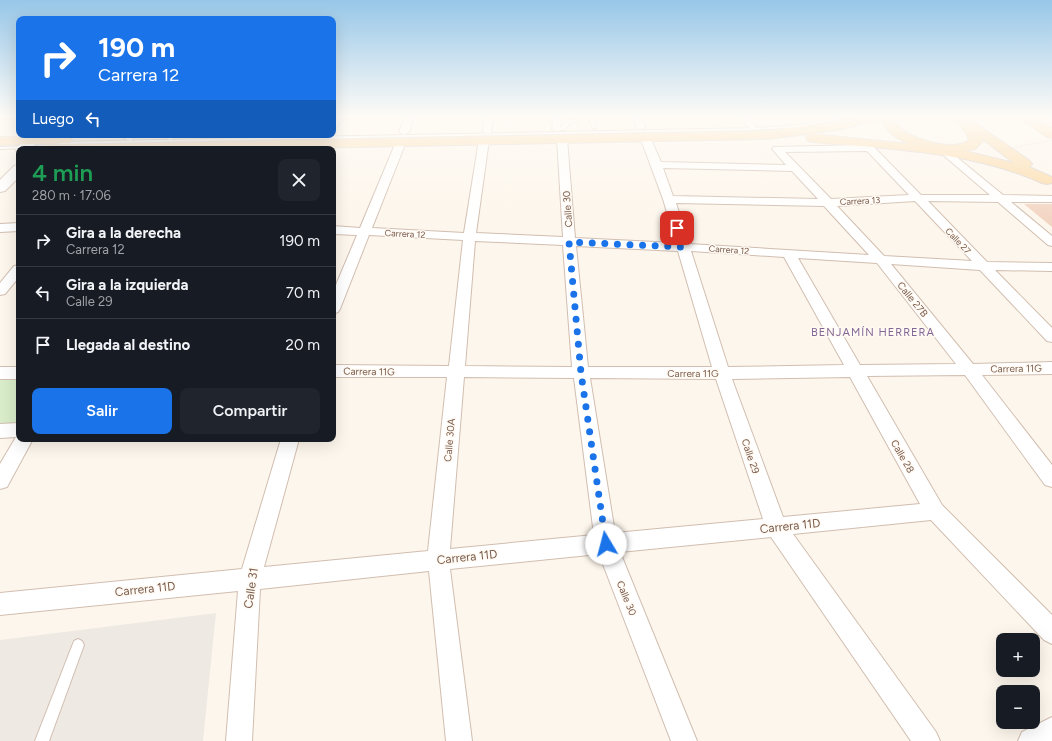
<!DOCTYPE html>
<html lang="es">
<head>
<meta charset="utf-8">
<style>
  :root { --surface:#171b24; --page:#20242c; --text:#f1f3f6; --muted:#9ea1a6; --line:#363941; --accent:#1a73e8 }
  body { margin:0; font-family:Figtree,sans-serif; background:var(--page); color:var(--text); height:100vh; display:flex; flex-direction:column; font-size:15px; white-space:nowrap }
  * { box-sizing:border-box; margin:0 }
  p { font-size:13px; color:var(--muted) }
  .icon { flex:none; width:22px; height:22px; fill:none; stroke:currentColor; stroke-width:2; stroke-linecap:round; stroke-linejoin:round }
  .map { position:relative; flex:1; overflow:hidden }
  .sheet { position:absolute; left:16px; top:146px; width:320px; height:296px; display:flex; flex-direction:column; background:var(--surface); border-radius:8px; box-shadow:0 4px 16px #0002 }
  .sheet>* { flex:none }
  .top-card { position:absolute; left:16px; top:16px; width:320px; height:122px; border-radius:8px; box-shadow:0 4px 16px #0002; background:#1a73e8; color:#fff; overflow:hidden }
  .buttons { position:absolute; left:996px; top:633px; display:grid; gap:8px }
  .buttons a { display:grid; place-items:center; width:44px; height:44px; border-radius:8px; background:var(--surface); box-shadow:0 4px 16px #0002; font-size:20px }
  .pin { position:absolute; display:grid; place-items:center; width:34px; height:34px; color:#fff; margin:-17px; border-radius:8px; box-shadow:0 2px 6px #0006 }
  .me { position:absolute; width:44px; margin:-22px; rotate:352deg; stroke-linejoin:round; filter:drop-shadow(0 0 3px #0008) }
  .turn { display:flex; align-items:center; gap:14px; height:84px; padding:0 16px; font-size:18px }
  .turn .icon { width:52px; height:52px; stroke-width:2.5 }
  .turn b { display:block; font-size:28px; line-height:34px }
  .then { display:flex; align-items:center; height:38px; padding:0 16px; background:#0003; gap:8px; font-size:15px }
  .round { display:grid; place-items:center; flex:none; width:42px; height:42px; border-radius:8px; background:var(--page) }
  .summary { display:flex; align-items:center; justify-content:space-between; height:68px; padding:0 16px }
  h1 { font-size:24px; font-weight:600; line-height:30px; color:#1e9e55 }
  .primary-button { display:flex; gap:8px; margin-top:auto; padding:8px 16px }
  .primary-button a { flex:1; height:46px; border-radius:8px; background:var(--accent); color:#fff; font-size:16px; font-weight:600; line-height:46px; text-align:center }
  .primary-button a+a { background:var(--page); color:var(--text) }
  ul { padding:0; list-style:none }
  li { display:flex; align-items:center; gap:12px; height:52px; padding:0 16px; border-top:1px solid var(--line) }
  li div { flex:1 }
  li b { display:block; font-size:15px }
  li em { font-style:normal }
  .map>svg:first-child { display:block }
  .industrial { fill:#efe9e4 }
  .green { fill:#d8ecc9 }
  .building { fill:#f3d5c3 }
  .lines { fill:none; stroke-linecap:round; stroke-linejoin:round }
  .lane-casing { stroke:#d1beb0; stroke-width:2 }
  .street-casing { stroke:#d1beb0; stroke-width:2 }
  .secondary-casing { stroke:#d6c0b0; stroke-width:2 }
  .primary-casing { stroke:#dad1cd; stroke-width:2 }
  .lane { fill:#fff; fill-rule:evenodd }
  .street { fill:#fff; fill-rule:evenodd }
  .secondary { fill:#fff; fill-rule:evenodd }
  .primary { fill:#fbd9a5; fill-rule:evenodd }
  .path-bridge { stroke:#d9b8a5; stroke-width:1.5; stroke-dasharray:0.5 2; stroke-linecap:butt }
  .route { stroke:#1a73e8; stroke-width:7; stroke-dasharray:0 12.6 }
  .labels { text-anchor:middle; stroke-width:3; stroke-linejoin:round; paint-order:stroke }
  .far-street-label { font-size:9px; fill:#7a5c4d; stroke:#fffaf3 }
  .street-label { font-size:10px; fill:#7a5c4d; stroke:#fffaf3 }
  .neighbourhood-label { font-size:11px; letter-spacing:1px; fill:#846695; stroke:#fffaf3 }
  .near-street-label { font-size:12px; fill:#7a5c4d; stroke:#fffaf3 }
</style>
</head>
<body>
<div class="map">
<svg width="1052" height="741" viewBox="0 0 1052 741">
  <rect width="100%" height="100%" fill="#fdf6ec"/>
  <polygon class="industrial" points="216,613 203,741 0,741 0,640"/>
  <polygon class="green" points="0,373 19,373 19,430 0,431"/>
  <polygon class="building" points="1024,204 1052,204 1052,227"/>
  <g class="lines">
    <g class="lane-casing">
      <g id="lane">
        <polygon points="589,116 593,116 596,129 592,128"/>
        <polygon points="845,116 852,116 801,127 753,130 60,144 58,143 60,142 753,128 801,125"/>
        <polygon points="863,116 869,116 846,122 844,121"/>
        <polygon points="568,120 576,120 578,121 571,122 564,130 560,130 560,128"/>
        <polygon points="53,145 53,147 51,147 0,149 0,147"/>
        <polygon points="78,639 82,641 84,645 49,741 35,741 74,641"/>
      </g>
    </g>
    <g class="street-casing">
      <g id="street">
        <polygon points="337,116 345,116 336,128 333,129 333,120"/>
        <polygon points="406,116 414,116 409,132 404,135 399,132"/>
        <polygon points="485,116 493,116 491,133 485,133 483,131"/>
        <polygon points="554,116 562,116 560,131 554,131 552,129"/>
        <polygon points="633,116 641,116 645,127 643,129 637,129"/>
        <polygon points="738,116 747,116 757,126 755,128 749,128"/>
        <path d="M645,134L650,137L661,162L786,165L774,151L772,149L774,147L862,145L860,143L865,140L868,141L921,195H990L942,154L940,152L945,149L948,150L1003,195L1052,196V202H1011L1052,236V246L1048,245L998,202L928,201L987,262L1052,263V271L995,270L1052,328V342L1047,341L980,270L891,264L973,364L1052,362V374L982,375L1052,465V487L1045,485L965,375L867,376L942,505L1052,615V644L1044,640L931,520L793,534L936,732L940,741H911L771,537L620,552L697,741H671L599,554L450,569L472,741H446L429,571L260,589L252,741H226L238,591L0,615V593L242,569L281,439H299L264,567L428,551L447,377H333V365L449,366L463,240L369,235L340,309L338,312L333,314V292L357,235L333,234V226L360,228L396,142L401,139L406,142L372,228L464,233L479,140L484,137L489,140L476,233L563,237L557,139L562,136L567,139L575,238L676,243L663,199L640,137ZM867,151L909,195L831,199L785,152ZM663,168L792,171L818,199L673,196ZM915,201L972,261L884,256L837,206ZM676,203L824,206L869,255L689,244ZM475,241L563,245L572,367L465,366ZM576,246L678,251L712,367H588ZM691,251L784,257L844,365L728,367ZM798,258L877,263L956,364L860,365ZM464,377L574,378L594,535L450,549ZM850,377L920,504L783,517L732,379ZM590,378L716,379L763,519L615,533Z"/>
        <polygon points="126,135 136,135 132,140 129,141 124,138"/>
        <polygon points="168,135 179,135 171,140 168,139 166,137"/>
        <polygon points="246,135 256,135 256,136 251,139 248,138"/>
        <polygon points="19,223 19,231 0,232 0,224"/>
        <polygon points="19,265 19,277 5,294 0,295 0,283 14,266"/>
        <rect x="0" y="367" width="19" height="12"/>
        <polygon points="19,423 19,439 33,439 7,487 0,489 0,464 16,437 0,438 0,424"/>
        <polygon points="1052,717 1052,741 1018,741 1022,732"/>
      </g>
    </g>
    <g class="secondary-casing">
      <g id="secondary">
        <polygon points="30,135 44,135 30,149 19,149 19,152 17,152 15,149"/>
        <polygon points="19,165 19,177 5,191 0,192 0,180 14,166"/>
      </g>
    </g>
    <g class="primary-casing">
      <g id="primary">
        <path d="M867,116H900L895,122C904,138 954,153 969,140L966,133L953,116H965L1030,161L1032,164L1029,167L1052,177V183L1047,184L1042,183C971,151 889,149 813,142L808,141L806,138L808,135L813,134L909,144C896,138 888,133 882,121L883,119L837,130L768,139L252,149H40L42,146L47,145L768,131L837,122ZM981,138L1014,163L965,151L975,149L983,141Z"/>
        <polygon points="1017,116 1031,116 1052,128 1052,138 1047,137"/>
        <polygon points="65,136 70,137 72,140 70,143 0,145 0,137"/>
      </g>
    </g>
    <use href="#lane" class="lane"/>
    <use href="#street" class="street"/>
    <use href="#secondary" class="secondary"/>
    <use href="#primary" class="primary"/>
    <g class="path-bridge">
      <polyline points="767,122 787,140"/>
      <polyline points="997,151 1052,140"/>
    </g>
  </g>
  <linearGradient id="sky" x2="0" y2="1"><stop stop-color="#97c7e8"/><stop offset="0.53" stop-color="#fefbf6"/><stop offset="1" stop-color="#fefbf6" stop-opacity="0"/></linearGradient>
  <rect width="1052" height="219" fill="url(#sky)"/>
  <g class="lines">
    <polyline class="route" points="606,544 581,373 569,242 682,247 677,228"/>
  </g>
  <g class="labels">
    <g class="far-street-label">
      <text transform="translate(860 201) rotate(-3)" y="3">Carrera 13</text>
      <text transform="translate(405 234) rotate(3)" y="3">Carrera 12</text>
      <text transform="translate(958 241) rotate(46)" y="3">Calle 27</text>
      <text transform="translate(729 250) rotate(4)" y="3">Carrera 12</text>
    </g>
    <g class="street-label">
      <text transform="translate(567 209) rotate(-94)" y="4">Calle 30</text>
      <text transform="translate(913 299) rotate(51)" y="4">Calle 27B</text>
      <text transform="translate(1016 368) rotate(-1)" y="4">Carrera 11G</text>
      <text transform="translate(369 371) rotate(1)" y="4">Carrera 11G</text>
      <text x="693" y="377">Carrera 11G</text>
      <text transform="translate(449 440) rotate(-85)" y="4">Calle 30A</text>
      <text transform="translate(751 456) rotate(71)" y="4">Calle 29</text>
      <text transform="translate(903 456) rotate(60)" y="4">Calle 28</text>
      <text transform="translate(627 598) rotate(68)" y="4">Calle 30</text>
    </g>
    <g class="neighbourhood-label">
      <text x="873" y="336">BENJAMÍN HERRERA</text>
    </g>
    <g class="near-street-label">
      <text transform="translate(790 526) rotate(-6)" y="4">Carrera 11D</text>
      <text transform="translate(467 557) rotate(-6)" y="4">Carrera 11D</text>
      <text transform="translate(251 588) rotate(-82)" y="4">Calle 31</text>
      <text transform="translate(145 589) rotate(-6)" y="4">Carrera 11D</text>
    </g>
  </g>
</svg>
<div class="buttons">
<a>+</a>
<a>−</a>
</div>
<div class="pin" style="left:677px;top:228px;background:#d93025"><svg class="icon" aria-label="arrive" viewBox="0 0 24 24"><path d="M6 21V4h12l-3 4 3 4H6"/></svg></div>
<svg class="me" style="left:606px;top:544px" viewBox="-20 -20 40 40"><circle r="19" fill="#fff"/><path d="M0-13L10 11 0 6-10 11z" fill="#1a73e8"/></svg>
<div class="top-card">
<div class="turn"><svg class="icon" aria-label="right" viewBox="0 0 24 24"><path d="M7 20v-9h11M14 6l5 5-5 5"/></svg><div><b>190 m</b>Carrera 12</div></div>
<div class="then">Luego<svg class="icon" aria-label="left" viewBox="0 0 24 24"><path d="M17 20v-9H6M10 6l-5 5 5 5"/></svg></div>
</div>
<section class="sheet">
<div class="summary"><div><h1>4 min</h1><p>280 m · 17:06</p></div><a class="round"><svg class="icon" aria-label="close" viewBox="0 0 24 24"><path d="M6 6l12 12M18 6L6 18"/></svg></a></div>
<ul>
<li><svg class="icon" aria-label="right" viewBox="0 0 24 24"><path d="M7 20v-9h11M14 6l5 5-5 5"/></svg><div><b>Gira a la derecha</b><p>Carrera 12</p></div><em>190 m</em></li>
<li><svg class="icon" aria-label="left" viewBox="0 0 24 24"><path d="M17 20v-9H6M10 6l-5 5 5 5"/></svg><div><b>Gira a la izquierda</b><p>Calle 29</p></div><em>70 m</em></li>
<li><svg class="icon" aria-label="arrive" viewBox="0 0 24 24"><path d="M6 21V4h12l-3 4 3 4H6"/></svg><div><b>Llegada al destino</b></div><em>20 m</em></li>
</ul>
<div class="primary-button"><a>Salir</a><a>Compartir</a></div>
</section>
</div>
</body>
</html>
